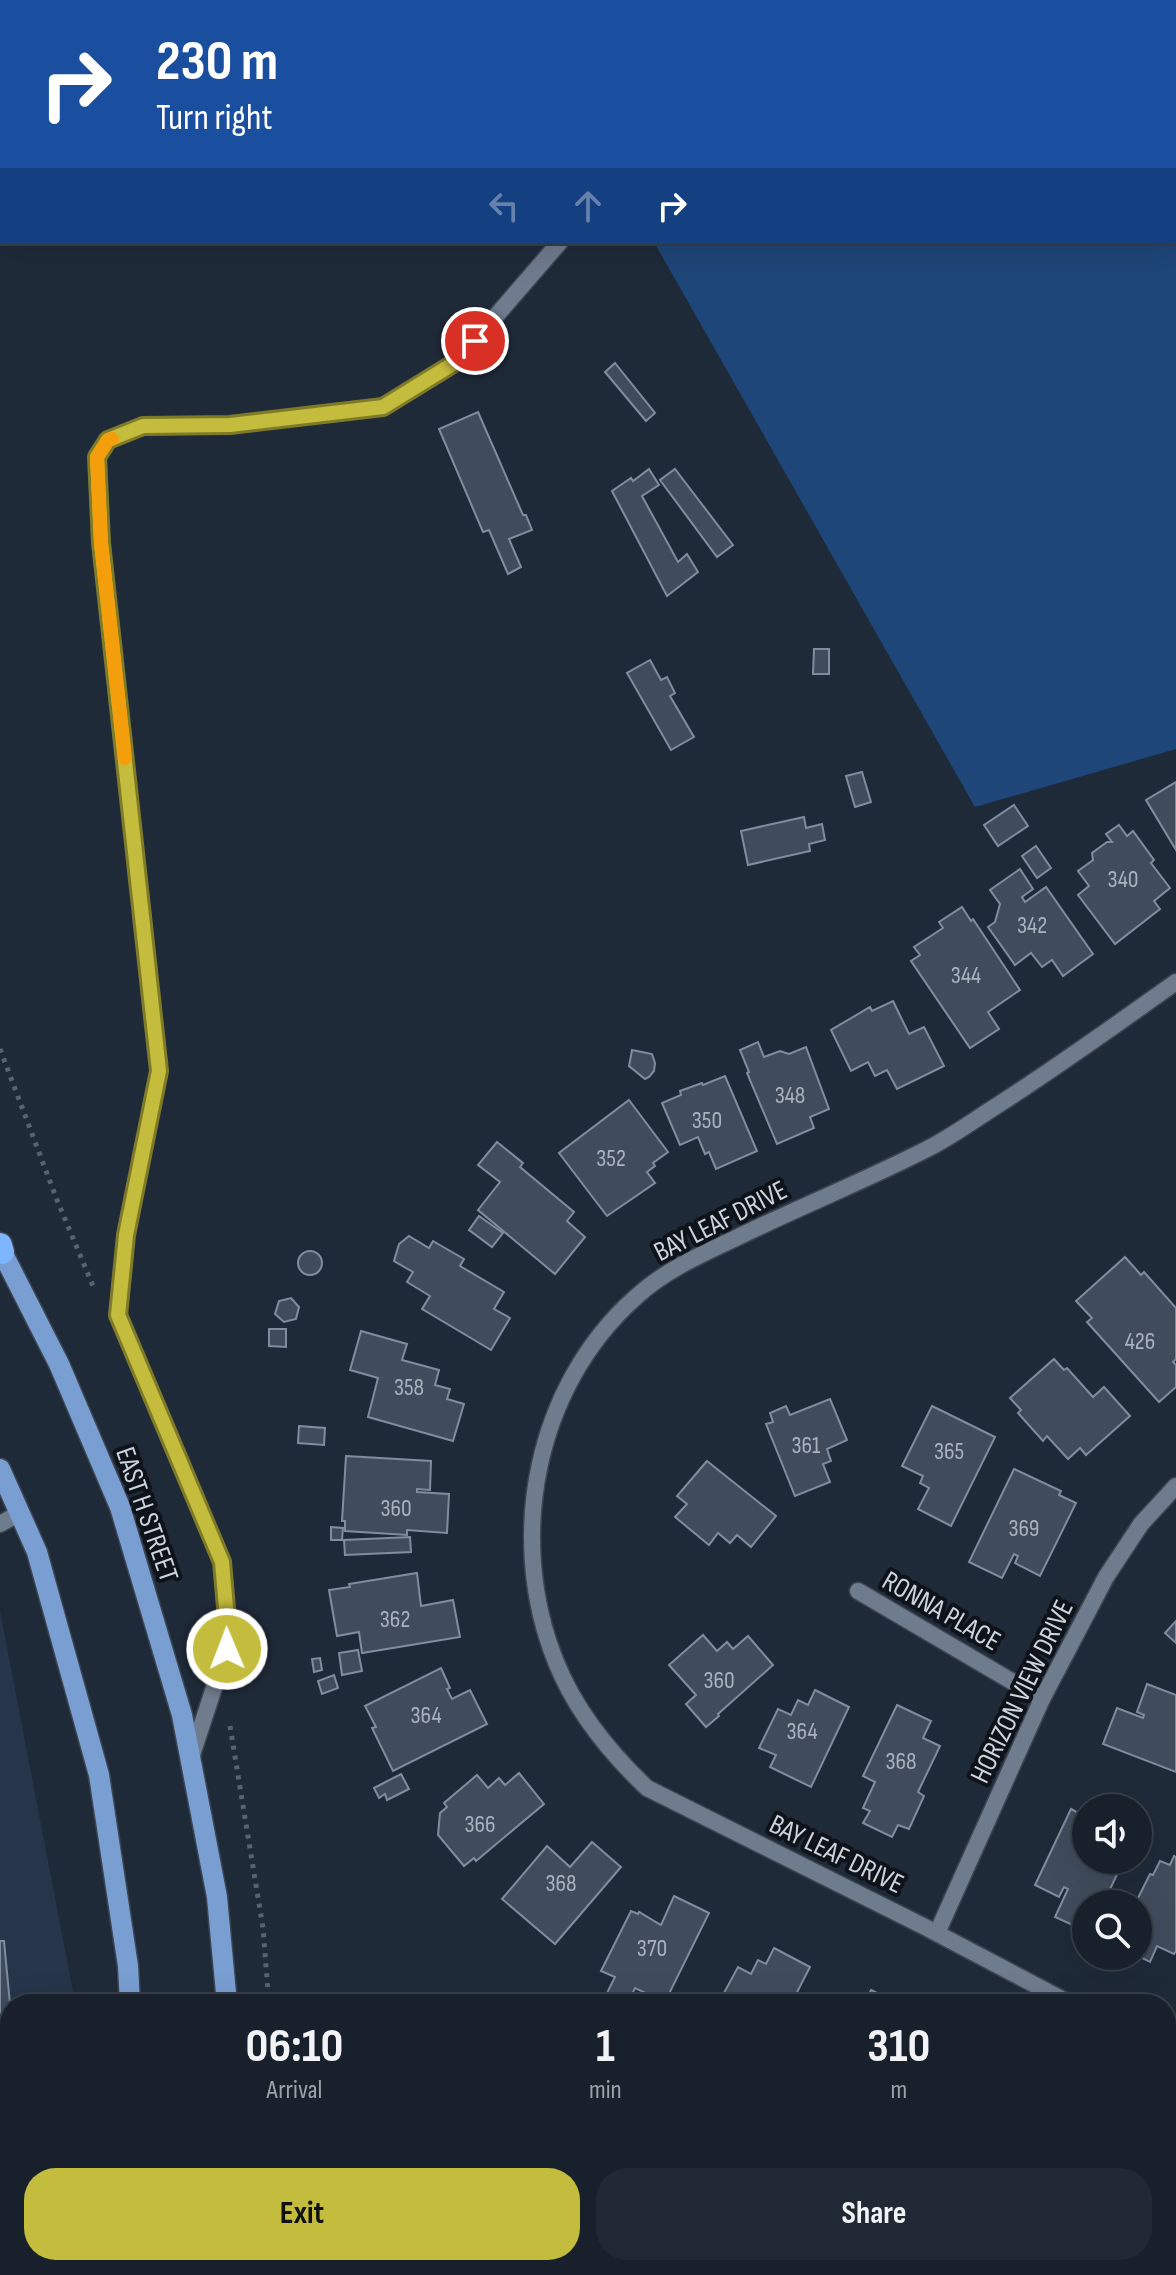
<!DOCTYPE html>
<html lang="en">
<head>
<meta charset="utf-8">
<style>
  :root { --surface:#17202b; --page:#202833; --text:#f1f3f6; --muted:#9ea3a9; --line:#363e47; --accent:#c4bc3d }
  body { margin:0; font-family:"Sofia Sans Condensed",sans-serif; background:var(--page); color:var(--text); height:100vh; display:flex; flex-direction:column; font-size:30px; white-space:nowrap }
  * { box-sizing:border-box; margin:0 }
  p { font-size:26px; color:var(--muted) }
  .icon { flex:none; width:44px; height:44px; fill:none; stroke:currentColor; stroke-width:2; stroke-linecap:round; stroke-linejoin:round }
  .map { position:relative; flex:1; overflow:hidden }
  .side { position:absolute; left:0px; top:1994px; width:1176px; height:282px; display:flex; flex-direction:column; background:var(--surface); border-radius:32px 32px 0 0; box-shadow:0 8px 32px #0002,0 0 0 2px var(--line) }
  .side>* { flex:none }
  .top-card { position:absolute; left:0px; top:0px; width:1176px; height:244px; box-shadow:0 8px 32px #0002,0 0 0 2px var(--line); background:#1a4fa0; color:#fff; overflow:hidden }
  .fabs { position:absolute; left:1072px; top:1794px; display:grid; gap:16px }
  .fabs a { display:grid; place-items:center; width:80px; height:80px; border-radius:50%; background:var(--surface); box-shadow:0 8px 32px #0002,0 0 0 2px var(--line); font-size:40px }
  .pin { position:absolute; display:grid; place-items:center; width:68px; height:68px; color:#fff; margin:-34px; border:4px solid #fff; border-radius:50%; box-shadow:0 2px 8px #0007 }
  .me { position:absolute; width:88px; margin:-44px; rotate:359deg; stroke-linejoin:round; filter:drop-shadow(0 0 6px #0008) }
  .turn { display:flex; align-items:center; gap:28px; height:168px; padding:0 24px; font-size:36px }
  .turn .icon { width:104px; height:104px; stroke-width:2.5 }
  .turn b { display:block; font-size:56px; line-height:68px }
  .lanes { display:flex; align-items:center; height:76px; padding:0 24px; background:#0003; justify-content:center; gap:40px; direction:ltr }
  .lanes .off { opacity:.35 }
  .eta { display:flex; justify-content:space-evenly; align-items:center; height:136px; text-align:center }
  .eta b { font-size:48px; font-weight:700; line-height:56px }
  .action { display:flex; gap:16px; margin-top:auto; padding:16px 24px }
  .action a { flex:1; height:92px; border-radius:32px; background:var(--accent); color:#111; font-size:32px; font-weight:700; line-height:92px; text-align:center }
  .action a+a { background:var(--page); color:var(--text) }
  .map>svg:first-child { display:block }
  .built { fill:#263549 }
  .green { fill:#1e4678 }
  .building { fill:#404c5c; stroke:#7f8d9f; stroke-width:2 }
  .lines { fill:none; stroke-linecap:round; stroke-linejoin:round }
  .lane-casing { stroke:#3c4551; stroke-width:19 }
  .street-casing { stroke:#3c4551; stroke-width:19 }
  .primary-casing { stroke:#3c4551; stroke-width:23 }
  .highway-casing { stroke:#3c4551; stroke-width:27 }
  .path { stroke:#596270; stroke-width:5; stroke-dasharray:4 6; stroke-linecap:butt }
  .lane { stroke:#6f7c8e; stroke-width:16 }
  .street { stroke:#6f7c8e; stroke-width:16 }
  .primary { stroke:#789ed2; stroke-width:20 }
  .highway { stroke:#7eb5ff; stroke-width:24 }
  .route-casing { stroke:#7f7a28; stroke-width:20 }
  .route { stroke:#c4bc3d; stroke-width:14 }
  .slow { stroke:#f59e0b; stroke-width:14 }
  .labels { text-anchor:middle; stroke-width:8; stroke-linejoin:round; paint-order:stroke }
  .number-label { font-size:24px; fill:#aab2be }
  .street-label { font-size:28px; fill:#cdd4de; stroke:#0e1319 }
</style>
</head>
<body>
<div class="map">
<svg width="1176" height="2275" viewBox="0 0 1176 2275">
  <rect width="100%" height="100%" fill="#1f2a39"/>
  <polygon class="built" points="0,1611 74,1997 74,2004 10,2004 10,2266 64,2266 63,2275 0,2275"/>
  <polygon class="green" points="684,0 1176,0 1176,749 975,807 654,242 1174,242 1174,2 684,2"/>
  <g class="building">
    <polygon points="615,363 655,413 646,421 605,372"/>
    <polygon points="478,412 523,515 526,515 532,530 509,539 521,567 508,574 489,530 483,532 439,429"/>
    <polygon points="649,469 659,485 642,496 678,562 687,554 698,572 667,596 612,491 631,478 633,481"/>
    <polygon points="675,469 733,545 717,557 660,480"/>
    <polygon points="814,649 829,649 829,674 813,674"/>
    <polygon points="650,660 661,680 667,677 675,693 670,696 694,737 671,750 627,673"/>
    <polygon points="862,772 871,802 855,807 846,776"/>
    <polygon points="1176,782 1176,850 1146,800"/>
    <polygon points="1014,805 1028,826 998,846 984,825"/>
    <polygon points="804,817 806,828 822,824 825,840 809,844 810,851 748,865 741,831"/>
    <polygon points="1119,825 1127,836 1133,831 1154,860 1151,863 1170,888 1154,901 1160,909 1115,944 1078,895 1089,886 1078,871 1093,860 1092,853 1107,842 1112,842 1106,834"/>
    <polygon points="1036,846 1051,868 1037,878 1022,856"/>
    <polygon points="1020,869 1033,889 1022,897 1025,902 1046,887 1093,954 1063,976 1052,960 1042,967 1031,953 1015,965 988,927 995,922 1000,904 990,890"/>
    <polygon points="962,907 971,921 973,919 1020,990 988,1012 999,1029 970,1048 911,961 920,955 914,947 943,928 939,922"/>
    <polygon points="893,1001 909,1034 924,1027 944,1066 897,1089 887,1070 875,1076 868,1062 851,1071 831,1030 870,1007 872,1011"/>
    <polygon points="758,1042 764,1057 780,1051 789,1054 806,1047 829,1109 810,1117 814,1128 777,1144 747,1073 749,1072 740,1050"/>
    <polygon points="632,1050 652,1054 655,1063 654,1071 649,1077 645,1079 629,1066"/>
    <polygon points="725,1076 757,1151 716,1169 709,1152 705,1154 698,1137 680,1145 662,1103 681,1095 680,1091 702,1083 703,1085"/>
    <polygon points="629,1100 668,1152 653,1163 655,1166 647,1172 655,1183 607,1216 559,1153"/>
    <polygon points="497,1142 523,1163 520,1167 574,1212 567,1221 585,1237 555,1274 478,1210 500,1182 478,1165"/>
    <polygon points="479,1216 503,1233 492,1247 469,1230"/>
    <polygon points="409,1236 429,1248 433,1241 464,1259 460,1266 504,1292 494,1309 510,1318 491,1350 422,1309 430,1296 407,1282 413,1272 394,1261 399,1244"/>
    <circle cx="310" cy="1263" r="12"/>
    <polygon points="1125,1257 1141,1275 1144,1272 1176,1308 1176,1359 1173,1362 1176,1365 1176,1387 1159,1402 1087,1322 1092,1318 1076,1301"/>
    <polygon points="291,1298 299,1307 296,1319 284,1322 275,1314 279,1301"/>
    <polygon points="269,1329 286,1329 286,1347 269,1346"/>
    <polygon points="361,1331 407,1344 402,1360 439,1370 435,1385 450,1389 447,1399 464,1404 453,1441 368,1417 378,1378 350,1370"/>
    <polygon points="1054,1359 1064,1370 1067,1368 1093,1397 1104,1387 1130,1416 1086,1455 1080,1448 1068,1459 1047,1436 1043,1441 1018,1413 1021,1410 1010,1398"/>
    <polygon points="830,1399 847,1440 827,1449 831,1461 823,1464 830,1482 795,1496 766,1424 773,1422 770,1413 786,1406 790,1415"/>
    <polygon points="932,1406 995,1437 951,1526 918,1509 929,1488 920,1483 923,1476 902,1466"/>
    <polygon points="299,1426 325,1428 324,1445 298,1443"/>
    <polygon points="346,1456 431,1461 430,1490 417,1489 417,1492 449,1494 447,1533 407,1530 407,1535 345,1531 345,1521 342,1521"/>
    <polygon points="707,1461 776,1516 751,1547 737,1535 730,1543 718,1533 709,1545 675,1517 687,1504 677,1496"/>
    <polygon points="1014,1469 1061,1491 1059,1495 1076,1503 1040,1576 1015,1563 1018,1556 1014,1554 1002,1578 969,1562"/>
    <polygon points="331,1527 343,1528 342,1540 331,1540"/>
    <polygon points="410,1537 411,1552 345,1555 344,1540"/>
    <polygon points="417,1573 421,1606 453,1600 460,1637 362,1653 359,1632 337,1636 329,1590 350,1587 349,1584"/>
    <polygon points="1176,1621 1176,1643 1165,1633"/>
    <polygon points="703,1635 717,1651 727,1642 733,1649 748,1636 773,1665 718,1714 719,1716 706,1727 686,1704 696,1695 669,1665"/>
    <polygon points="358,1650 362,1671 342,1675 339,1653"/>
    <polygon points="320,1658 322,1670 314,1672 312,1659"/>
    <polygon points="441,1668 450,1688 447,1689 452,1699 470,1690 487,1724 393,1771 372,1728 376,1727 365,1706"/>
    <polygon points="334,1675 338,1688 322,1694 318,1681"/>
    <polygon points="1147,1684 1176,1695 1176,1772 1103,1744 1117,1708 1143,1718 1144,1715 1137,1712"/>
    <polygon points="815,1690 849,1707 811,1787 770,1767 776,1755 759,1748 778,1709 791,1715 798,1700 808,1705"/>
    <polygon points="897,1705 931,1721 923,1738 940,1746 918,1792 924,1796 909,1829 898,1825 892,1837 863,1823 870,1811 863,1808 875,1782 863,1776"/>
    <polygon points="519,1773 544,1804 476,1861 474,1858 464,1866 438,1835 440,1813 447,1807 444,1803 477,1775 488,1788 499,1778 505,1785"/>
    <polygon points="401,1774 409,1789 387,1800 385,1794 379,1798 374,1788"/>
    <polygon points="1071,1809 1086,1817 1086,1860 1124,1860 1103,1904 1086,1904 1086,1931 1055,1917 1068,1889 1064,1887 1059,1897 1035,1885"/>
    <polygon points="592,1842 621,1867 555,1944 502,1899 547,1846 570,1867"/>
    <polygon points="1174,1856 1176,1857 1176,1951 1174,1954 1157,1946 1150,1962 1138,1956 1138,1904 1135,1904 1150,1874 1153,1875 1160,1861 1170,1865"/>
    <polygon points="674,1896 709,1913 665,2002 635,1988 628,2003 607,1993 615,1977 601,1971 631,1911 638,1914 639,1912 661,1925"/>
    <polygon points="0,1941 4,1941 10,2004 10,2064 0,2064"/>
    <polygon points="774,1948 810,1967 791,2004 718,2004 738,1967 751,1974 758,1960 766,1964"/>
    <polygon points="871,1990 899,2004 864,2004"/>
    <polygon points="1176,2201 1176,2275 1153,2275 1142,2266 1166,2266 1166,2213"/>
    <polygon points="543,2266 631,2266 635,2275 547,2275"/>
    <polygon points="688,2266 747,2266 749,2275 690,2275"/>
    <polygon points="770,2266 834,2266 833,2275 768,2275"/>
    <polygon points="850,2266 1013,2266 1010,2275 850,2275 852,2270 849,2269"/>
  </g>
  <g class="lines">
    <g class="lane-casing">
      <g id="lane">
        <polyline points="0,1524 20,1513"/>
        <polyline points="191,1758 229,1642 222,1562 118,1315 126,1235 159,1071 101,543 97,457 108,440 143,426 230,425 383,407 456,362 560,242"/>
        <polyline points="0,2151 10,2151"/>
        <polyline points="0,2242 2,2245 0,2269"/>
      </g>
    </g>
    <g class="street-casing">
      <g id="street">
        <polyline points="614,2 615,0"/>
        <polyline points="858,1591 1042,1699"/>
        <polyline points="937,1933 1042,1699 1106,1577 1141,1524 1176,1486"/>
        <path d="M1071,2004L925,1927L647,1788C609,1752 576,1712 556,1662C506,1539 535,1386 636,1297C664,1271 700,1255 734,1239C799,1207 867,1180 931,1147C950,1137 969,1124 987,1112C1052,1071 1114,1026 1176,982"/>
        <polyline points="1166,2055 1176,2060"/>
      </g>
    </g>
    <g class="primary-casing">
      <g id="primary">
        <polyline points="0,1248 59,1364 120,1507 182,1715 217,1897 227,2004"/>
        <polyline points="0,1469 37,1552 99,1775 128,1966 130,2004"/>
        <polyline points="123,2275 124,2266"/>
        <polyline points="229,2275 230,2266"/>
      </g>
    </g>
    <g class="highway-casing">
      <polyline id="highway" points="0,1245 2,1252"/>
    </g>
    <g class="path">
      <polyline points="0,1049 57,1200 93,1286"/>
      <polyline points="230,1726 263,1928 269,2004"/>
      <polyline points="264,2275 265,2266"/>
    </g>
    <use href="#lane" class="lane"/>
    <use href="#street" class="street"/>
    <use href="#primary" class="primary"/>
    <use href="#highway" class="highway"/>
  </g>
  <g class="lines">
    <g class="route-casing">
      <polyline id="route" points="227,1649 229,1642 222,1562 118,1315 126,1235 159,1071 101,543 97,457 108,440 143,426 230,425 383,407 456,362 475,341"/>
    </g>
    <use href="#route" class="route"/>
    <polyline class="slow" points="112,439 108,440 97,457 101,543 125,758"/>
  </g>
  <g class="labels">
    <g class="number-label">
      <text x="1123" y="887">340</text>
      <text x="1032" y="933">342</text>
      <text x="966" y="983">344</text>
      <text x="790" y="1103">348</text>
      <text x="707" y="1128">350</text>
      <text x="611" y="1166">352</text>
      <text x="1140" y="1349">426</text>
      <text x="409" y="1395">358</text>
      <text x="806" y="1453">361</text>
      <text x="949" y="1459">365</text>
      <text x="396" y="1516">360</text>
      <text x="1024" y="1536">369</text>
      <text x="395" y="1627">362</text>
      <text x="719" y="1688">360</text>
      <text x="426" y="1723">364</text>
      <text x="802" y="1739">364</text>
      <text x="901" y="1769">368</text>
      <text x="480" y="1832">366</text>
      <text x="561" y="1891">368</text>
      <text x="652" y="1956">370</text>
    </g>
    <g class="street-label">
      <text transform="translate(720 1220) rotate(-27)" y="10">BAY LEAF DRIVE</text>
      <text transform="translate(148 1514) rotate(71)" y="10">EAST H STREET</text>
      <text transform="translate(942 1610) rotate(30)" y="10">RONNA PLACE</text>
      <text transform="translate(1021 1691) rotate(-64)" y="10">HORIZON VIEW DRIVE</text>
      <text transform="translate(837 1853) rotate(26)" y="10">BAY LEAF DRIVE</text>
    </g>
  </g>
</svg>
<div class="fabs">
<a><svg class="icon" aria-label="sound" viewBox="0 0 24 24"><path d="M4 9h4l5-4v14l-5-4H4zM17 9q2 3 0 6"/></svg></a>
<a><svg class="icon" aria-label="search" viewBox="0 0 24 24"><circle cx="10" cy="10" r="6"/><path d="M15 15l6 6"/></svg></a>
</div>
<div class="pin" style="left:475px;top:341px;background:#d93025"><svg class="icon" aria-label="arrive" viewBox="0 0 24 24"><path d="M6 21V4h12l-3 4 3 4H6"/></svg></div>
<svg class="me" style="left:227px;top:1649px" viewBox="-20 -20 40 40"><circle r="17" fill="#c4bc3d" stroke="#fff" stroke-width="3"/><path d="M0-11L8 9 0 5-8 9z" fill="#fff"/></svg>
<div class="top-card">
<div class="turn"><svg class="icon" aria-label="right" viewBox="0 0 24 24"><path d="M7 20v-9h11M14 6l5 5-5 5"/></svg><div><b>230 m</b>Turn right</div></div>
<div class="lanes"><svg class="icon off" aria-label="left" viewBox="0 0 24 24"><path d="M17 20v-9H6M10 6l-5 5 5 5"/></svg><svg class="icon off" aria-label="ahead" viewBox="0 0 24 24"><path d="M12 20V5M6 11l6-6 6 6"/></svg><svg class="icon" aria-label="right" viewBox="0 0 24 24"><path d="M7 20v-9h11M14 6l5 5-5 5"/></svg></div>
</div>
<section class="side">
<div class="eta">
<div><b>06:10</b><p>Arrival</p></div>
<div><b>1</b><p>min</p></div>
<div><b>310</b><p>m</p></div>
</div>
<div class="action"><a>Exit</a><a>Share</a></div>
</section>
</div>
</body>
</html>
